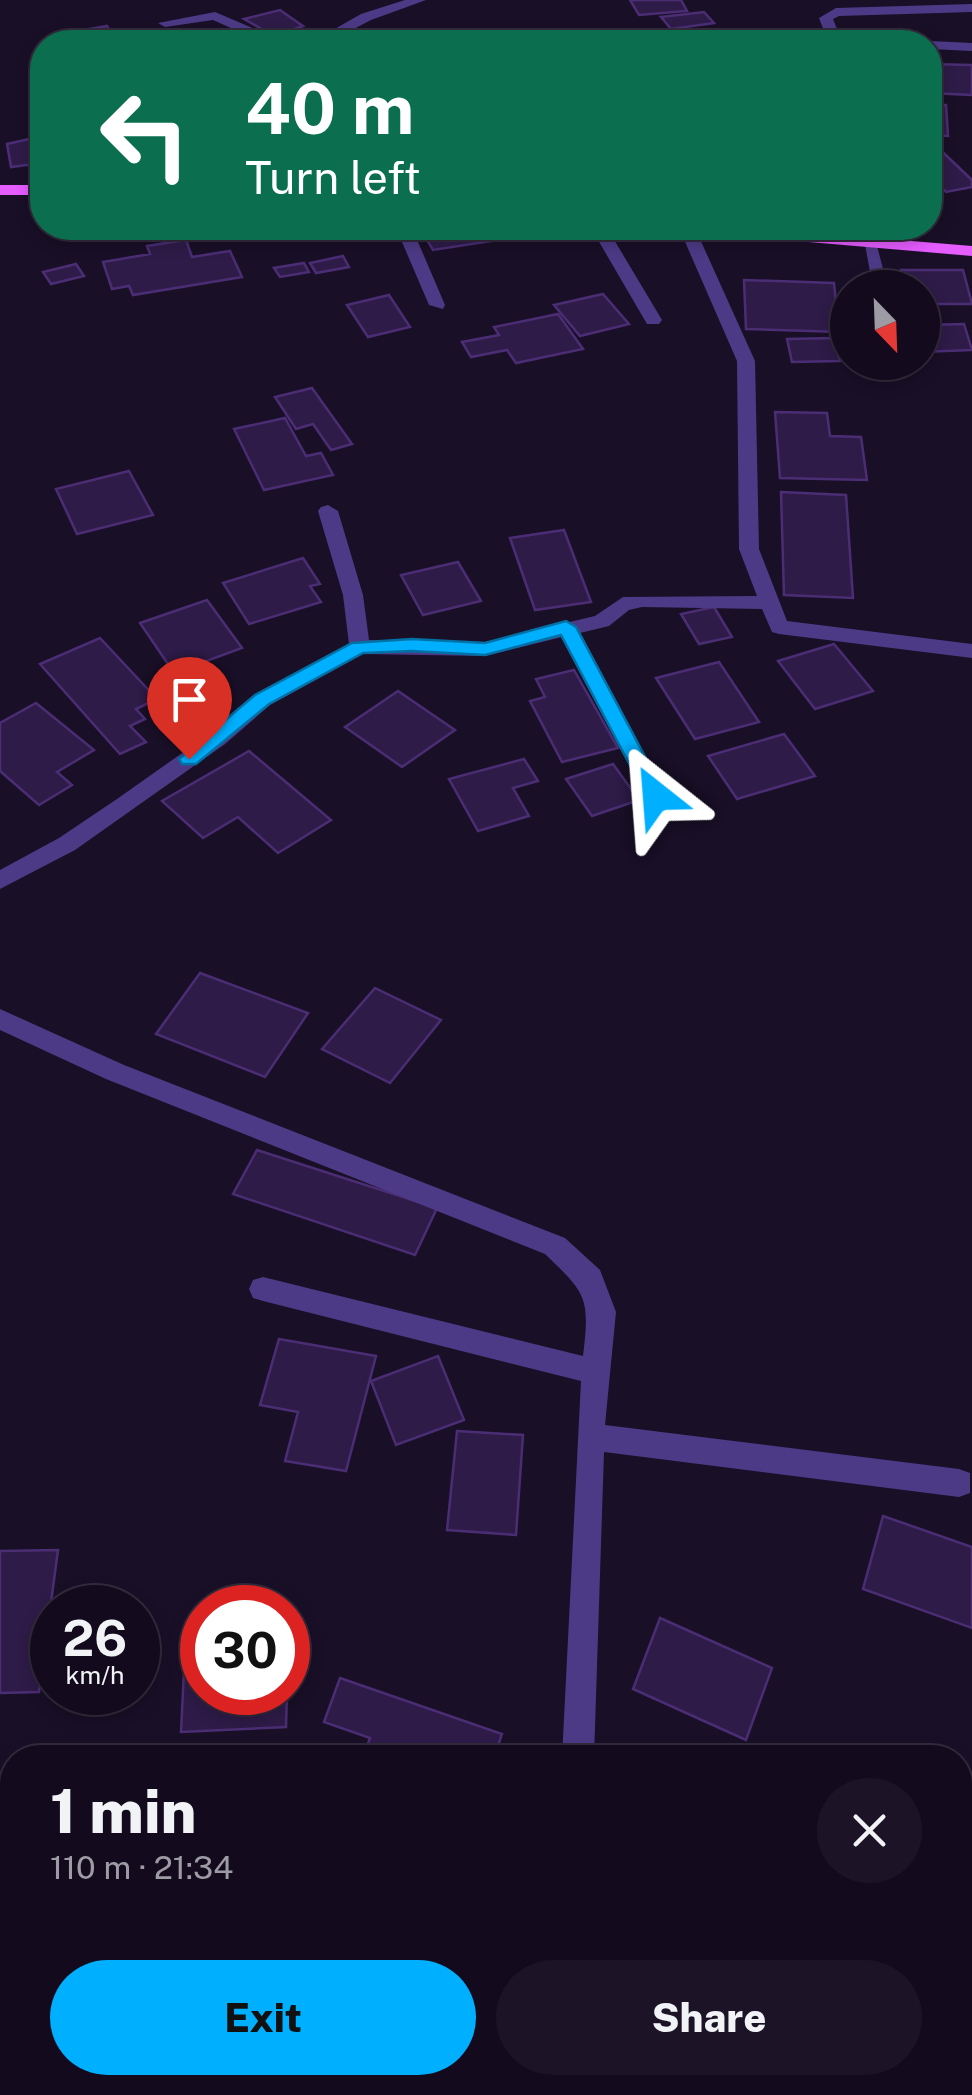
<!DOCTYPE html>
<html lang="en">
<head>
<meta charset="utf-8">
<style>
  :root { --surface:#130b1d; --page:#1c1426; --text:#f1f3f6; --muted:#9d9ba4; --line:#322b3b; --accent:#01afff }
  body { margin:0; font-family:"Public Sans",sans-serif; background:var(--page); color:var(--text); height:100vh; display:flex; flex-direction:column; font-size:38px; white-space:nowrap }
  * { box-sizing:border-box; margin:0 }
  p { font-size:32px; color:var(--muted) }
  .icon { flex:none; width:55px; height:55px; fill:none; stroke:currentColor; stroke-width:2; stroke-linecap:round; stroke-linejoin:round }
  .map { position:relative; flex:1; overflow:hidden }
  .side { position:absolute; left:0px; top:1745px; width:972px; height:350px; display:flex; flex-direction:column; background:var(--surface); border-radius:40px 40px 0 0; box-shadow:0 5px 15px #0003,0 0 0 2px var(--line) }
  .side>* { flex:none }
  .hud { position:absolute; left:30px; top:30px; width:912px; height:210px; border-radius:40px; box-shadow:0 5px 15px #0003,0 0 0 2px var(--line); background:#0b6e4f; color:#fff; overflow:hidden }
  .needle { width:65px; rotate:157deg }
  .fabs { position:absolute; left:830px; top:270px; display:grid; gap:20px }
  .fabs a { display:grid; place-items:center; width:110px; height:110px; border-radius:50%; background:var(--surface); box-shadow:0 5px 15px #0003,0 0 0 2px var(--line); font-size:50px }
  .speed { position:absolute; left:30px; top:1585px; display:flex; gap:20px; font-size:50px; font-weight:700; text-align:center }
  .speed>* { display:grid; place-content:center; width:130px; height:130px; border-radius:50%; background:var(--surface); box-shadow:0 5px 15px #0003,0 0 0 2px var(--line); line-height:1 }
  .speed small { font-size:25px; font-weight:400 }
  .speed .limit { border:15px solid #d22; background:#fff; color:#111 }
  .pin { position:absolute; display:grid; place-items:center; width:85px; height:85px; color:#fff; margin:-102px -42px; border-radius:50% 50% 50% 0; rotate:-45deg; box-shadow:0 0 10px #0007 }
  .pin .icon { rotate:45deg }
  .me { position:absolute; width:110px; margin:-55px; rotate:332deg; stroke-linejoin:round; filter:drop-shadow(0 0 8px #0008) }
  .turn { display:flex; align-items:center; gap:35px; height:210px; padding:0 50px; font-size:45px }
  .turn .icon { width:130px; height:130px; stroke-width:2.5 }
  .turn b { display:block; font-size:70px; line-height:85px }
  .round { display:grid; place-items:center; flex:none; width:105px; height:105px; border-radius:52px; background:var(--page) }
  .overview { display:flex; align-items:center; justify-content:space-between; height:170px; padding:0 50px }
  h1 { font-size:60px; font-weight:800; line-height:75px }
  .action { display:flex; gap:20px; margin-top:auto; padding:20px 50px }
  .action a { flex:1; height:115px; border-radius:60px; background:var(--accent); color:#111; font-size:40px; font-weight:800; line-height:115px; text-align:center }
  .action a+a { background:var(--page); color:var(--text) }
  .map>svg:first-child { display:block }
  .building { fill:#2e1b48; stroke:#4b2d74; stroke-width:2.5 }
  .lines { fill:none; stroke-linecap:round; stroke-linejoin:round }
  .service { fill:#4d3a86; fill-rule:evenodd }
  .minor { fill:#4d3a86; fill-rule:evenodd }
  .primary { fill:#e55cff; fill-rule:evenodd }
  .route { fill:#01afff; stroke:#0172a6; stroke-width:2.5 }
</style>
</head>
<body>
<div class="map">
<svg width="972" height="2095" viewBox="0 0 972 2095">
  <rect width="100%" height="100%" fill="#190f27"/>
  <g class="building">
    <polygon points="630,0 681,0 687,11 639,15"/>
    <polygon points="280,10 303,26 274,36 244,19"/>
    <polygon points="704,12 714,23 671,29 661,17"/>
    <polygon points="107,26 115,40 125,42 74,42 78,42 73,32"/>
    <polygon points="215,35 229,35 242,42 189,42"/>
    <polygon points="930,64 972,65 972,95 930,93"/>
    <polygon points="930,105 946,105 948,136 930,135"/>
    <polygon points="42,136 42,163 11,167 7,144"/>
    <polygon points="930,140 972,180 972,187 946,192 930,175"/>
    <polygon points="420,228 483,228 491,241 433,250"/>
    <polygon points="186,240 192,257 230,251 242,277 133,295 129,286 112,289 103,262 150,254 147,246"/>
    <polygon points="343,256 349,267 316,273 310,263"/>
    <polygon points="304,263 309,272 280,277 274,268"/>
    <polygon points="76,264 84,276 51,284 43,272"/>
    <polygon points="901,270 963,270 972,304 932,304 930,299 922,299 922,288 906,288"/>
    <polygon points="744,280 834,283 839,332 746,329"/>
    <polygon points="603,294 629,324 580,336 554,305"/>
    <polygon points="389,295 410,327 368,337 347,305"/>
    <polygon points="558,314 583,349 516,363 507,350 471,357 462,342 499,335 494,327"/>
    <polygon points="964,324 972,350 922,352 922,325"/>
    <polygon points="834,338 840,361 792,362 787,339"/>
    <polygon points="312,388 352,444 331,450 313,424 296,429 275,397"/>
    <polygon points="775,412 827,413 830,436 861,437 867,480 780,478"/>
    <polygon points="285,418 306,456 321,453 333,475 264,490 234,429"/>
    <polygon points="129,471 153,515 77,534 56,489"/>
    <polygon points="781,492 846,495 853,598 784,595"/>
    <polygon points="564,530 591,602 535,610 510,538"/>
    <polygon points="303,558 320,584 310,586 321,602 249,624 223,583"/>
    <polygon points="458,562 481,601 423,615 401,575"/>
    <polygon points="207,600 242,648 174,673 140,623"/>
    <polygon points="714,607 732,637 699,644 681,614"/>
    <polygon points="100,638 157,699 136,709 145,719 130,726 146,742 120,754 40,664"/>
    <polygon points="834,644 873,691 815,709 778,661"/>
    <polygon points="719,662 759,722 695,739 656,678"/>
    <polygon points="574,670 618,748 562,762 530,701 545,697 536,679"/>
    <polygon points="398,691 455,730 402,767 345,727"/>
    <polygon points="36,703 94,750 57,772 72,785 39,805 0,771 0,723"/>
    <polygon points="784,734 815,776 737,799 708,756"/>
    <polygon points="249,751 287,783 331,820 278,853 238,817 203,838 162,801"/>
    <polygon points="524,759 538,781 513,788 529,816 478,831 449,779"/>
    <polygon points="613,764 639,800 592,816 566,779"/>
    <polygon points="200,973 308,1013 265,1077 156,1034"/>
    <polygon points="375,988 441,1020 390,1083 322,1049"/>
    <polygon points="257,1150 437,1208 415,1255 233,1194"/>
    <polygon points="279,1339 376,1356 346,1471 285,1461 298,1412 260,1405"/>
    <polygon points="438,1356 464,1420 396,1445 371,1381"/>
    <polygon points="457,1431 523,1435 516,1535 447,1530"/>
    <polygon points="883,1516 972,1547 972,1628 863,1589"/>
    <polygon points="58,1550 39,1692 0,1693 0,1551"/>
    <polygon points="660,1618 772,1668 746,1740 633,1689"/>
    <polygon points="202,1629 202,1692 287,1692 286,1727 181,1732 186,1630"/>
    <polygon points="340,1678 502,1734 494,1758 363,1758 370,1738 324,1722"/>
    <polygon points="960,1865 972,1869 972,1975 960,1971"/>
    <polygon points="960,2012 972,2015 972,2095 826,2095 827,2082 960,2082"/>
  </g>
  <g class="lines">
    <polygon class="service" points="864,239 876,242 888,288 873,288"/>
    <g class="minor">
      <polygon points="405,0 426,0 371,20 329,42 312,42 361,14"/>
      <polygon points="972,4 972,12 839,16 833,19 842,42 828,42 819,18 836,8"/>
      <polygon points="215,12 278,39 280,42 262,42 213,20 165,27 158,23"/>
      <polygon points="930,41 972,43 972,51 930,49 930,42 925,42"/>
      <polygon points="396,228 412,228 445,305 443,309 429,305"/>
      <polygon points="591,228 607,228 662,320 659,324 647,324"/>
      <polygon points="679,228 695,228 755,361 759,549 787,621 972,644 972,658 779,634 772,632 762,609 642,607 629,610 609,626 580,633 667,796 656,804 645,796 562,637 485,656 363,654 270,705 225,744 75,850 0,889 0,870 59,838 117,799 209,734 254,695 349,644 343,595 318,511 321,507 328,505 338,511 363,595 369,640 485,642 595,616 623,597 757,596 739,549 737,361"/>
      <path d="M0,1009L124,1065L565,1238L600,1270L616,1312L605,1425L959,1469L970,1473V1493L959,1497L604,1452L594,1758H562L581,1381L263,1301L253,1298L249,1289L253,1280L263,1277L583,1356C590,1298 587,1294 545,1254L106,1079L0,1030Z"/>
      <polygon points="0,1876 12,1882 12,1991 0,1986"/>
      <polygon points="12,2078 12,2082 47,2082 49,2095 13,2095"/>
      <polygon points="466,2082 504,2082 499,2095 461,2095"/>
    </g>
    <g class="primary">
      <rect x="0" y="185" width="42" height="10"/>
      <polygon points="694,228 753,228 972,246 972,256 702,233"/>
    </g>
  </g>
  <polygon class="route" points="566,621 576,627 666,796 663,801 649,801 561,635 485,655 412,651 363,653 269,704 196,764 182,764 179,759 255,695 352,643 412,639 485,643"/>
</svg>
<div class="fabs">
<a><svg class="needle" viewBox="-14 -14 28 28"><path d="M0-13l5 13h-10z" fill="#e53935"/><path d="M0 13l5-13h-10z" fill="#9d9ba4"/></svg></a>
</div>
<div class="speed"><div>26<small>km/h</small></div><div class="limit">30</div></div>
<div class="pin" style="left:189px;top:759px;background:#d93025"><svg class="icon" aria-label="arrive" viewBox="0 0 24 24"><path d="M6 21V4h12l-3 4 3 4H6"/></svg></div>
<svg class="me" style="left:656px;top:796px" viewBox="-20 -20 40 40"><path d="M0-17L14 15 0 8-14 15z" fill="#01afff" stroke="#fff" stroke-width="4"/></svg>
<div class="hud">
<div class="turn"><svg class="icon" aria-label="left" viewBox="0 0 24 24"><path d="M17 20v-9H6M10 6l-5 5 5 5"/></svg><div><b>40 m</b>Turn left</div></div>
</div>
<section class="side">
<div class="overview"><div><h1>1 min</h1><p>110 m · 21:34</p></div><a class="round"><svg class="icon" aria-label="close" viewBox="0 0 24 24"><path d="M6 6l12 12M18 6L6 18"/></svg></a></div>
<div class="action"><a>Exit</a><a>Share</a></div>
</section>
</div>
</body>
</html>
